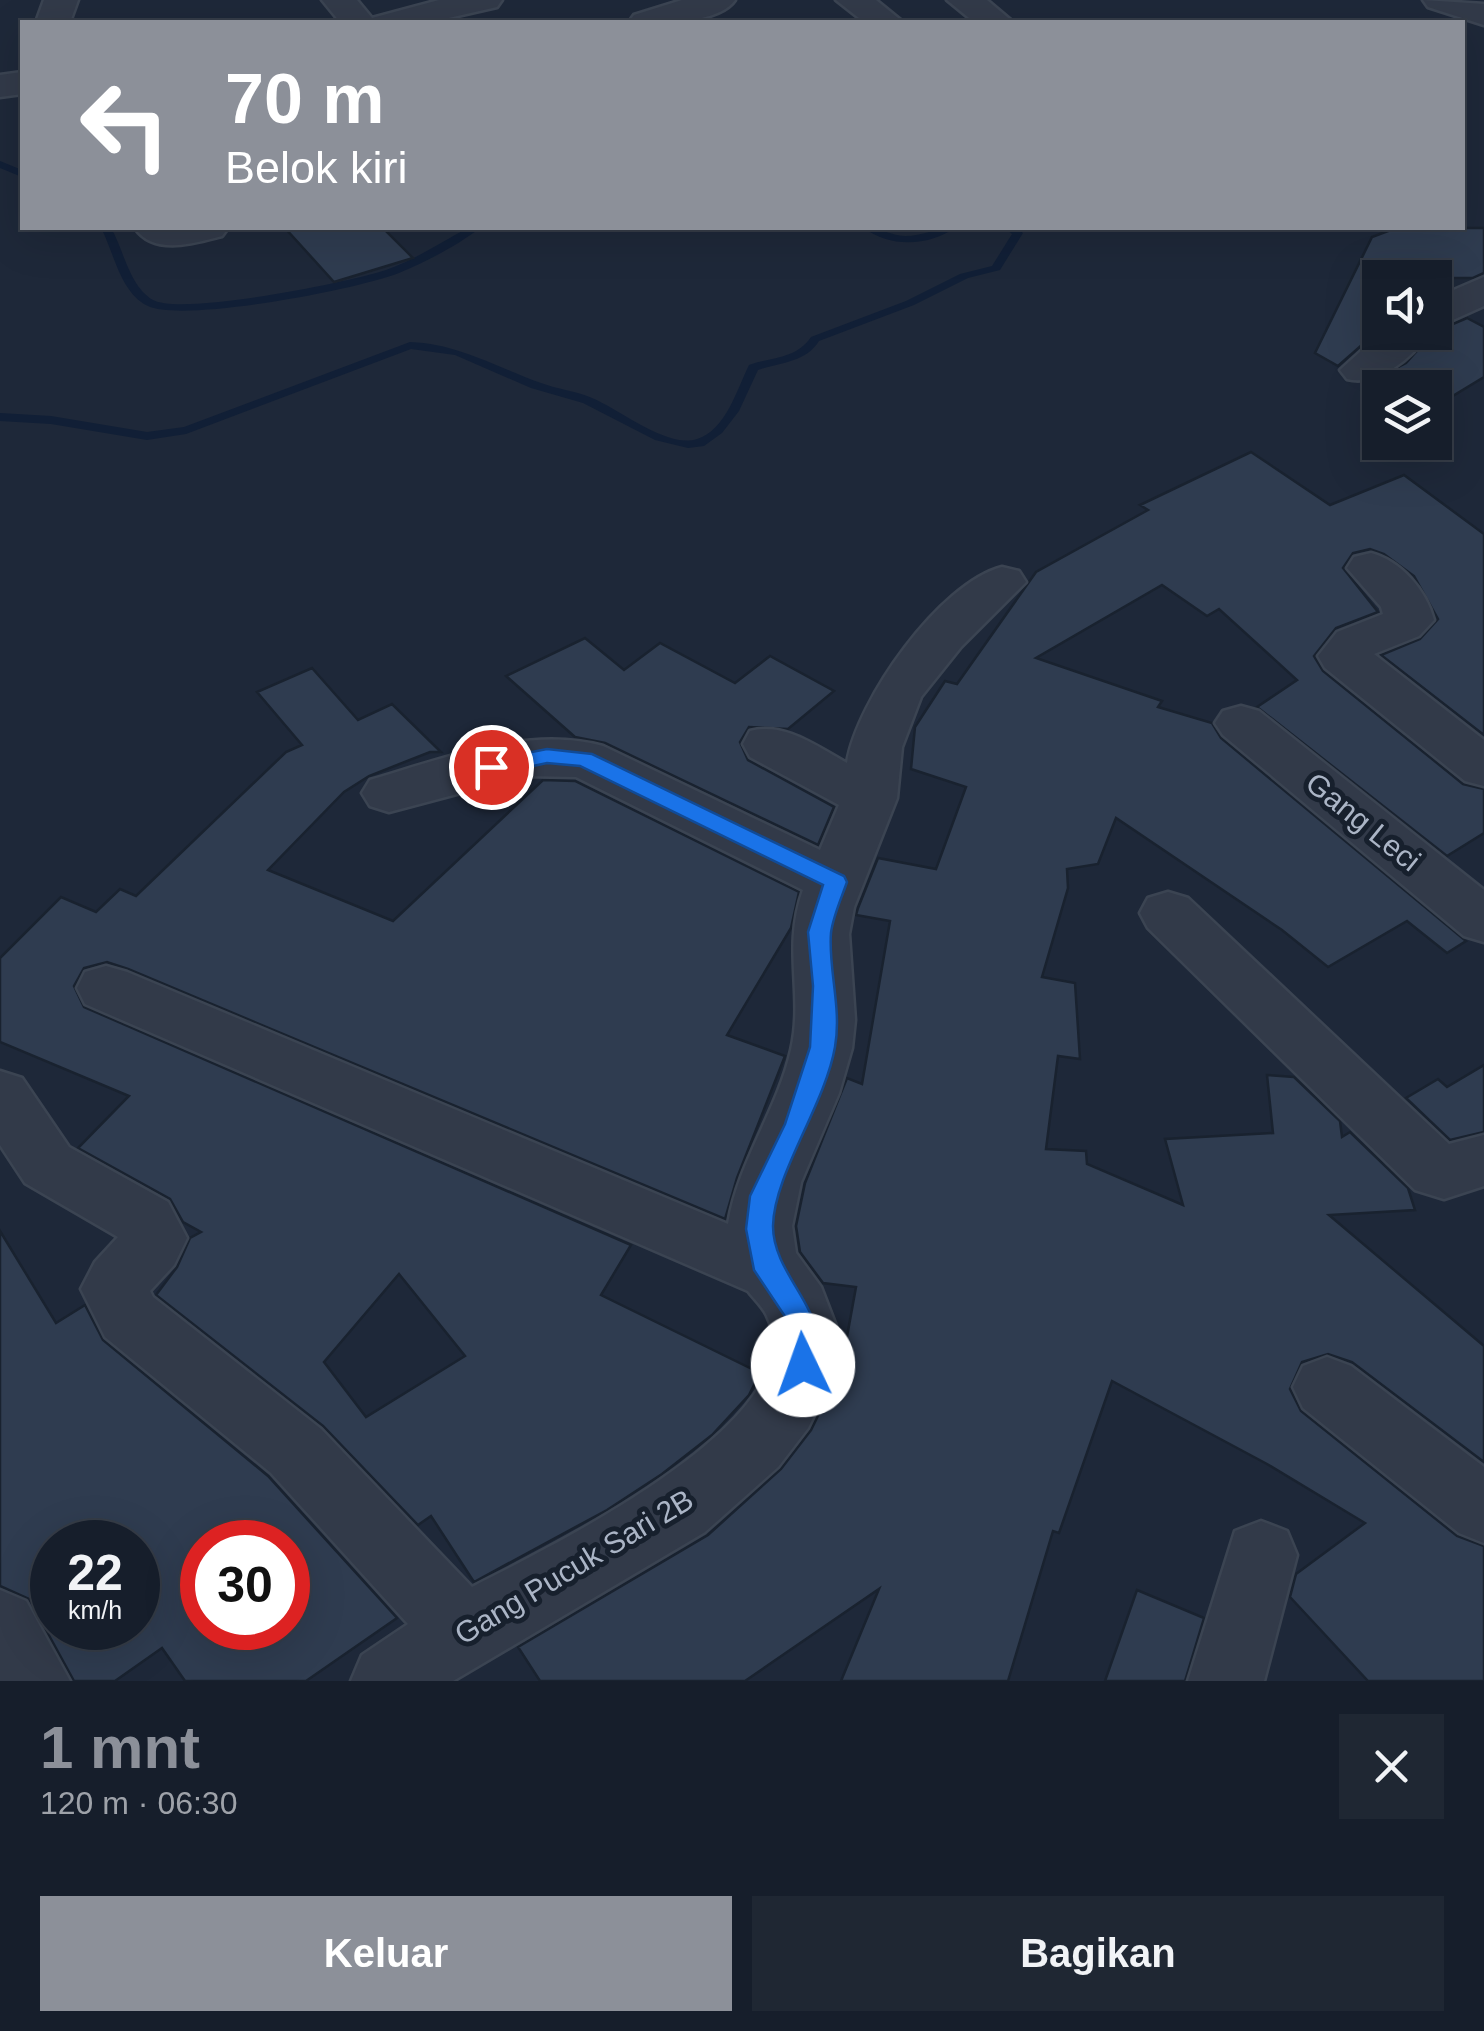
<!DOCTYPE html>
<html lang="id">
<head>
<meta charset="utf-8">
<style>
  :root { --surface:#161e2b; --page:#1f2733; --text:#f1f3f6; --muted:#9ea2a9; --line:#353c47; --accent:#8c9099 }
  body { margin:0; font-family:Arial,sans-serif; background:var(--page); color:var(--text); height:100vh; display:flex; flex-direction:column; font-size:38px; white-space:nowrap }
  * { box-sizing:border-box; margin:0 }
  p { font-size:32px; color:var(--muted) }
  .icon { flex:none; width:55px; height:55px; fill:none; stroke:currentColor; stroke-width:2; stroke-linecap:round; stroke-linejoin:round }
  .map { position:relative; height:1681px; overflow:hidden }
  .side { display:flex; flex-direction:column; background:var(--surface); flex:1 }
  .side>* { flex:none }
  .hud { position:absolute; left:20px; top:20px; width:1445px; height:210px; border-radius:0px; box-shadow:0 10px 40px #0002,0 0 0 2px var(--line); background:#8c9099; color:#fff; overflow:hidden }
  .buttons { position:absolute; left:1362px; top:260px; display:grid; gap:20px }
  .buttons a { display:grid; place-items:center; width:90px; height:90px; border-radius:0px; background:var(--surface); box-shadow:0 10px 40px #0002,0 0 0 2px var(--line); font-size:50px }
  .speed { position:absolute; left:30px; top:1520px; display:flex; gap:20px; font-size:50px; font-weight:700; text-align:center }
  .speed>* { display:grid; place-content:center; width:130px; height:130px; border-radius:50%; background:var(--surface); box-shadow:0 10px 40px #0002,0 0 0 2px var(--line); line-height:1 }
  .speed small { font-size:25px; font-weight:400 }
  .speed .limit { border:15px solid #d22; background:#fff; color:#111 }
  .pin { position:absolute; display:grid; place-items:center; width:85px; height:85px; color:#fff; margin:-42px; border:5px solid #fff; border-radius:50%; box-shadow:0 2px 10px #0007 }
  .me { position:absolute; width:110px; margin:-55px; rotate:357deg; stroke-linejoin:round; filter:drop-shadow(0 0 8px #0008) }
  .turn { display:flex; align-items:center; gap:35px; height:210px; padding:0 40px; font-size:45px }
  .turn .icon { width:130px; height:130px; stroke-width:2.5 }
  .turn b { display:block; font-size:70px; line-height:85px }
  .round { display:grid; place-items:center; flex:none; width:105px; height:105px; border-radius:0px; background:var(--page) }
  .summary { display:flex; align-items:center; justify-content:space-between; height:170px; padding:0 40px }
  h1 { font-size:60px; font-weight:700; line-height:75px; color:var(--accent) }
  .action { display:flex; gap:20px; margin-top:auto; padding:20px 40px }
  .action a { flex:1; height:115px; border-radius:0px; background:var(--accent); color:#fff; font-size:40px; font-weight:700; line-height:115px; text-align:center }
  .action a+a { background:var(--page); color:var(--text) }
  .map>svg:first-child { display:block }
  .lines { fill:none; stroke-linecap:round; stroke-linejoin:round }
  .stream { fill:#111f36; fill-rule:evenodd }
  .building { fill:#2f3c50; stroke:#19222f; stroke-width:2.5; fill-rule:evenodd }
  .minor-casing { stroke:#3b4452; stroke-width:5 }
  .minor { fill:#323a49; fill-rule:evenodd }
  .route { fill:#1a73e8; stroke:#114b97; stroke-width:2.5 }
  .labels { text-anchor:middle; stroke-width:10; stroke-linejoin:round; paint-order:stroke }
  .street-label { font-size:30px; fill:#abb5c6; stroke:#17202d }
</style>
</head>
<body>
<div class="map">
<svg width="1484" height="1681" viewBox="0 0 1484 1681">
  <rect width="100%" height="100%" fill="#1e2839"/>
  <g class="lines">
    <g class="stream">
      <polygon points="0,161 22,170 22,177 0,168"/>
      <path d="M101,228H111C124,250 129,286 153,300C183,316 350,282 386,270C415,260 441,242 468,228H480C458,245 426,262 399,273C359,289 184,323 148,306C120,293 114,252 101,228Z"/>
      <path d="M864,228C878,227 890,235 905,236C923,236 938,227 955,228C929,246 890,248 864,228Z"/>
      <path d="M1005,228H1017L1023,233L1000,270L968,278L914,305L819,341C805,363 781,362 758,370L739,411L722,433L704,446L688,448L655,440L583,403L531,388L455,355L411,349L186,434L147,440L51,424L0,421V413L51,416L147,432L184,427L410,342C459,344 496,367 541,383C557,389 576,391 592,398C619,409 668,449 697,439C726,430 737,389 749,365C772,357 796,359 811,337L906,301L960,274L992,266L1012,234Z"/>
    </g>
  </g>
  <g class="building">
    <polygon points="285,228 383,228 413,258 334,282"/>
    <polygon points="1396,228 1484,228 1484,273 1473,278 1380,278 1380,329 1338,366 1315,353 1372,237"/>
    <polygon points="1467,318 1484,327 1484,377 1451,397 1445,394 1435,401 1435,388 1380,388 1380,394 1367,383 1406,363 1434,332"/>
    <polygon points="1251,452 1330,505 1404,475 1484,534 1484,735 1381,655 1420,639 1438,619 1414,576 1384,554 1370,549 1353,553 1343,568 1378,612 1336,628 1314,656 1323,671 1463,784 1484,789 1484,833 1447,856 1257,707 1297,680 1219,609 1207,616 1162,585 1036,658 1162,701 1158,707 1212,723 1221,738 1466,941 1447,953 1407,921 1328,967 1282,930 1116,818 1098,864 1067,869 1068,888 1042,977 1075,983 1080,1059 1058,1056 1046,1149 1086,1151 1087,1164 1183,1205 1165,1139 1273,1133 1267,1075 1294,1077 1340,1121 1342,1137 1350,1132 1408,1188 1415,1210 1329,1215 1484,1346 1484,1462 1352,1362 1328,1354 1302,1362 1290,1389 1301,1411 1457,1536 1484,1546 1484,1681 1368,1681 1290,1597 1296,1574 1365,1523 1267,1464 1112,1381 1059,1533 1053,1531 1008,1681 841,1681 879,1589 745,1681 540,1681 518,1647 708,1535 781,1469 811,1430 833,1385 838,1386 856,1287 823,1283 800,1252 796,1226 805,1183 847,1078 862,1084 890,921 856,915 858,908 878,858 936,869 966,787 911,769 915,727 945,681 957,684 1036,572 1148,510 1140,505"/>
    <polygon points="585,638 624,670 660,643 735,683 770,656 834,691 788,729 749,727 740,742 748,760 834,807 818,845 605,743 575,737 506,676"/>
    <path d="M312,668L358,720L392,704L441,752H430L369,776L344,792L268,870L393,921L543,780L575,781L799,892L791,928L727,1035L785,1056L737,1178L725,1219L128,969L107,962L84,968L74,986L84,1007L631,1245L601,1295L760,1373L749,1395L712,1435L662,1474L607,1510L474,1582L431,1516L418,1525L323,1426L156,1295L177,1267L190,1238L201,1232L183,1222L170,1199L78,1148L129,1096L0,1042V958L61,897L96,912L120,889L136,896L286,752L302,745L257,692ZM399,1274L465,1356L366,1417L324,1362Z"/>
    <polygon points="1484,1065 1484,1132 1450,1140 1406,1098 1438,1079 1447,1087"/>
    <path d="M0,1231L56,1323L85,1305L103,1340L268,1476L397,1618L306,1681H185L162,1648L115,1681H74L29,1599L0,1586ZM52,1542H138V1628H52ZM202,1542H288V1628H202Z"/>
    <polygon points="1137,1590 1204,1618 1185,1681 1105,1681"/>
  </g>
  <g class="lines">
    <g class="minor-casing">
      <g id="minor">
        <polygon points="44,0 78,0 70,22 36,22"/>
        <polygon points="322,0 357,0 372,18 439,0 502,0 497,7 431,22 340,22"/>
        <path d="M682,0H735C719,24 655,24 629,22L634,15Z"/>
        <polygon points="836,0 876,0 903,22 864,22"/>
        <polygon points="947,0 987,0 1013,22 974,22"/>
        <polygon points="1423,0 1484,4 1484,25 1428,7"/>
        <polygon points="22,72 22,94 0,97 0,75"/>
        <path d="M135,228H228L222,236C195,243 154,256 135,228Z"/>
        <polygon points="1484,277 1484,306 1435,328 1435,298"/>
        <path d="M1382,332H1430C1412,358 1378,387 1347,379L1340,370Z"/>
        <path d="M1371,553C1401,561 1426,590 1434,620L1419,636L1374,654L1484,740V786L1465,781L1325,668L1318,656L1337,632L1383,614L1381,607L1347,568L1354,557Z"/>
        <path d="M1002,567L1019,571L1026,582L961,647L921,697L902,747L897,798L854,907L849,934L855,1020L852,1048L839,1093L801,1182L792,1226L796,1253L821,1287L838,1331L833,1376L808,1428L778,1467L705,1532L453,1681H351L362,1655L408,1624L271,1473L105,1337L81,1289L95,1262L118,1237L25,1183L0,1145V1071L22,1078L69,1147L168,1202L187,1238L174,1265L150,1291L153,1297L321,1429L472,1587C539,1552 819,1419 767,1316C763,1307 754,1299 748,1291L85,1004L77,988L85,972L106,966L127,972L728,1224C738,1162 777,1111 791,1050C804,994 782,949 803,890L576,777L525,776L389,812L370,806L362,793L370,780C442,759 528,725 603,746L820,850L839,805L750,757L743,744L750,731C785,722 816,746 847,763C857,700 940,583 1002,567Z"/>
        <polygon points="1241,706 1259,711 1484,890 1484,942 1464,936 1223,735 1215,723 1223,711"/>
        <polygon points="1168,892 1188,898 1449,1144 1484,1135 1484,1186 1444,1199 1415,1190 1148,928 1140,913 1148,898"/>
        <polygon points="1327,1357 1351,1366 1484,1467 1484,1543 1459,1533 1303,1408 1293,1387 1303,1366"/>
        <polygon points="1261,1521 1287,1531 1297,1555 1264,1681 1188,1681 1235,1531"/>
        <polygon points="0,1590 26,1601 70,1681 0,1681"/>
      </g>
    </g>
    <use href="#minor" class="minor"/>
  </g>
  <path class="route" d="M547,749L592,754L844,876L847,882C842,897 833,916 831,933C828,968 842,1008 835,1047C825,1105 774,1174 773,1226C773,1280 840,1318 813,1374L803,1378L793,1374L789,1365L788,1321L754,1270L746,1229L750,1196L785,1124L810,1047L813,986L808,932L823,885L580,766L547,763L491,775L480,767L491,760Z"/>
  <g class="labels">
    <g class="street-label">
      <text transform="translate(1363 822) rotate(39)" y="10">Gang Leci</text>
      <text transform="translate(574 1567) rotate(-31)" y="10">Gang Pucuk Sari 2B</text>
    </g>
  </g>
</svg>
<div class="buttons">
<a><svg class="icon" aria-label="sound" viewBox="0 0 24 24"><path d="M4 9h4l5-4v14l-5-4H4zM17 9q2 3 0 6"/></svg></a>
<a><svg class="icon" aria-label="layers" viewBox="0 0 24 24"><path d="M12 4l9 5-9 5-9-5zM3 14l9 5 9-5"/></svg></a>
</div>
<div class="speed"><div>22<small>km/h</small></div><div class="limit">30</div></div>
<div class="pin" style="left:491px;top:767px;background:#d93025"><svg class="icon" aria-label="arrive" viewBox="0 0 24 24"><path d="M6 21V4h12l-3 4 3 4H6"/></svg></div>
<svg class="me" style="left:803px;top:1365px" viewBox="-20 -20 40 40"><circle r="19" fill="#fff"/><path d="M0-13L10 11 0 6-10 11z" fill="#1a73e8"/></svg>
<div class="hud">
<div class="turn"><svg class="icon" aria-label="left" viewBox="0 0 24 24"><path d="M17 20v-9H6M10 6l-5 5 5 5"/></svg><div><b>70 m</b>Belok kiri</div></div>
</div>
</div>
<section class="side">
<div class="summary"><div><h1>1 mnt</h1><p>120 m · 06:30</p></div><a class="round"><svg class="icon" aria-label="close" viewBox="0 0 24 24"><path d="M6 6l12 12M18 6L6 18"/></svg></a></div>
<div class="action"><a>Keluar</a><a>Bagikan</a></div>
</section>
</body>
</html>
